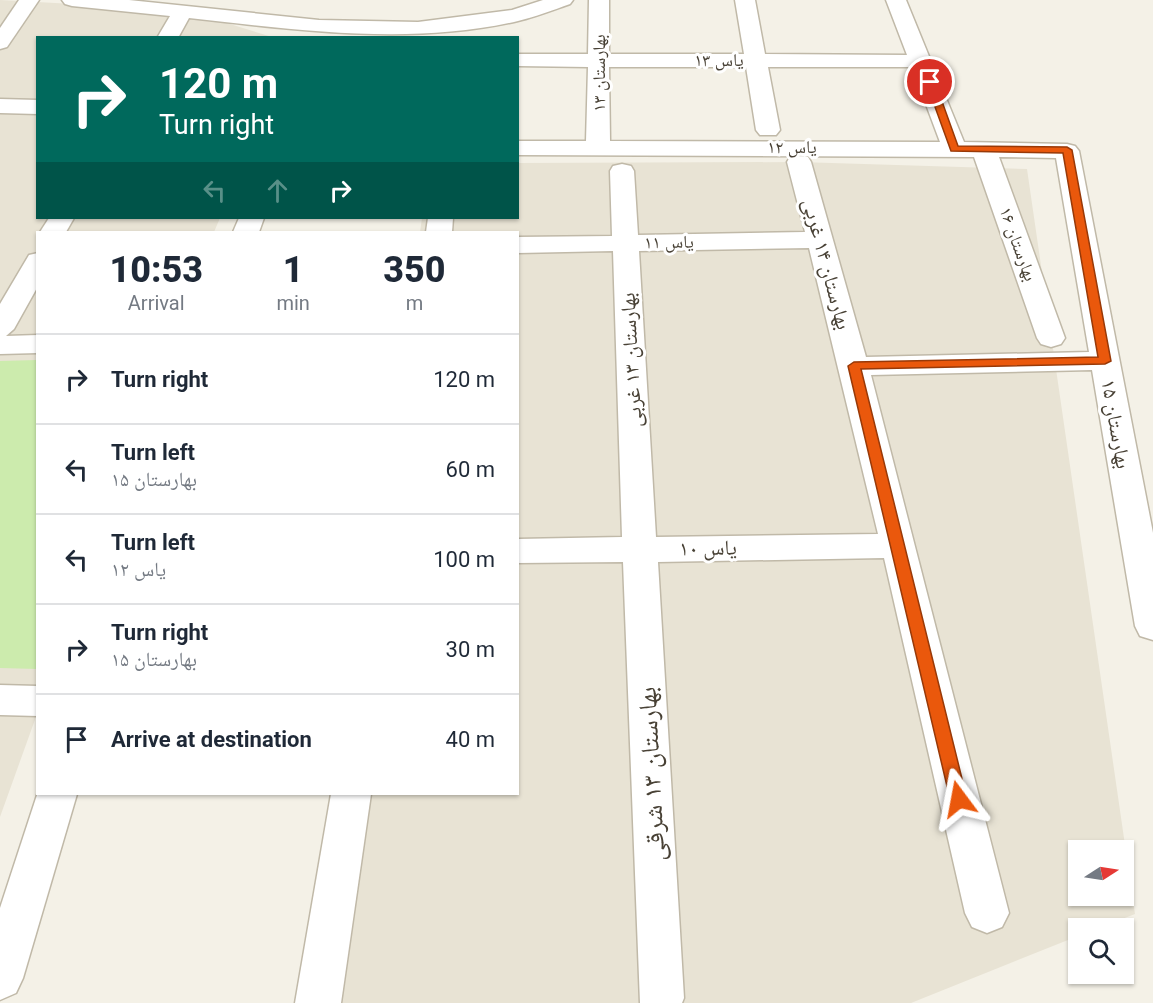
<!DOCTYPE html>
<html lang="en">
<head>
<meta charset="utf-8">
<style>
  :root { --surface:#fff; --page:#f6f6f7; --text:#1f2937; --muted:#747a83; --line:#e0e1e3 }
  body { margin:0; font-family:Roboto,"Noto Naskh Arabic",sans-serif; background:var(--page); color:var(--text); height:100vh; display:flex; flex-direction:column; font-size:22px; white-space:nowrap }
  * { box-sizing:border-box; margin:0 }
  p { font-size:20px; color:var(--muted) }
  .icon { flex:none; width:33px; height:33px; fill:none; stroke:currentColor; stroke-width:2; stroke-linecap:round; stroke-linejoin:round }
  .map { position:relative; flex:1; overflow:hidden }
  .panel { position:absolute; left:36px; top:231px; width:483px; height:564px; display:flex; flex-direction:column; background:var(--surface); border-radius:0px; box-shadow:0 2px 4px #0004 }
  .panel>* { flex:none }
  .banner { position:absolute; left:36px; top:36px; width:483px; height:183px; border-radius:0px; box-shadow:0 2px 4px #0004; background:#00695c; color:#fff; overflow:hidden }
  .needle { width:39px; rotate:78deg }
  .controls { position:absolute; left:1068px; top:840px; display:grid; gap:12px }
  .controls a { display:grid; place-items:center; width:66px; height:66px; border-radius:0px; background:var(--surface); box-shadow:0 2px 4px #0004; font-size:30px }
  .pin { position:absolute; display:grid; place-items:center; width:51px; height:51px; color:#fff; margin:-26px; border:3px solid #fff; border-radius:50%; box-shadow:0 2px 6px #0007 }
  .me { position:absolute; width:66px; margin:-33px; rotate:347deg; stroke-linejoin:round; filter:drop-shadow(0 0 4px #0008) }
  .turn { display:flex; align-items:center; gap:21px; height:126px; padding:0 24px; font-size:27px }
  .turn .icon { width:78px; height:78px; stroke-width:2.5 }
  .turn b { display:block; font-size:42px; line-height:51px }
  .lanes { display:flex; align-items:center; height:57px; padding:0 24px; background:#0003; justify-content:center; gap:30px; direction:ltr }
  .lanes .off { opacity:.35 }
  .eta { display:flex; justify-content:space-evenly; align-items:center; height:102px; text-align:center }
  .eta b { font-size:36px; font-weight:800; line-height:42px }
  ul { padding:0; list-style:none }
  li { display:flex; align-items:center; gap:18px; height:90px; padding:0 24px; border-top:2px solid var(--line) }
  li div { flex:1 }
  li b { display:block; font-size:22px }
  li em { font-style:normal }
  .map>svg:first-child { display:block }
  .residential { fill:#e8e3d4; fill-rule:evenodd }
  .green { fill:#ccebad }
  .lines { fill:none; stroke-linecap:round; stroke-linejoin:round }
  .minor-casing { stroke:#c0b9a8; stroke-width:3 }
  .minor { fill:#fff; fill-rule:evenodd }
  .route { fill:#ea580c; stroke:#983908; stroke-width:1.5 }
  .labels { text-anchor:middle; stroke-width:6; stroke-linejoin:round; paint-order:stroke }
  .far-street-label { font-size:18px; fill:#484135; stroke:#fff }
  .street-label { font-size:21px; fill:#484135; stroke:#fff }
  .near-street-label { font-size:26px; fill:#484135; stroke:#fff }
</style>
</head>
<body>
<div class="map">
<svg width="1153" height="1003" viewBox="0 0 1153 1003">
  <rect width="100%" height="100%" fill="#f4f1e7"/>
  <g class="residential">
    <polygon points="0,0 184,10 272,37 38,38 38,218 220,218 214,232 38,232 37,714 0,817"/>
    <path d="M799,162L1027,169L1135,914L1099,928H1078V936L911,1003H315L343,794H518V232H420L422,218H518V163ZM1078,850H1124V896H1078Z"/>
  </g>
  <polygon class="green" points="37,360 37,669 0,668 0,361"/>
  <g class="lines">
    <g class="minor-casing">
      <g id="minor">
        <polygon points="19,0 39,0 7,47 0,49 0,28"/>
        <path d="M62,0H129L319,20L418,22L512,10L543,0H573L570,4C553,10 535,17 518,21C410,46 298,30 189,18L178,38H157L170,16L72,6L65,4Z"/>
        <path d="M589,0H609V54H744L735,0H755L765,54L907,55L886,0H906L964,142L1067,144L1075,146L1079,151L1153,533V640L1140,636L1135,626L1092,370L871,375L1009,913L1002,927L987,933L972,927L965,913L884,558L658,562L684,998L682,1003H640L623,562L518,563V539L622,537L613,251L518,253V237L612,236L610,171L613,166L622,164L631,166L634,171L638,235L805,232L787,162L790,157L799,155L808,157L811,162L866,357L1089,352L1056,158L999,157L1065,338L1061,344L1051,347L1041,344L1037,338L974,157L518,155V141H586L588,67L518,66V54H588ZM609,67H746L756,130L760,135H776L780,130L768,67H912L940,142L610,141ZM809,248L878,534L656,537L639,251Z"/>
        <polygon points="0,99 38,100 38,114 0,113"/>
        <polygon points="49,218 74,218 66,232 40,232"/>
        <polygon points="239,218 264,218 259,232 233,232"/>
        <polygon points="428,218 453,218 452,232 426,232"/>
        <polygon points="38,253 38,286 14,329 6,336 38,335 38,353 0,354 0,304 29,255"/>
        <polygon points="0,685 38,686 38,716 0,715"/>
        <polygon points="38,792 77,794 23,978 16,993 0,1000 0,908"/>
        <polygon points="331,794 371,794 341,1003 295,1003"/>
      </g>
    </g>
    <use href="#minor" class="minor"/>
  </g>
  <polygon class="route" points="930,79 935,82 958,146 1067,147 1072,150 1111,361 1105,364 861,369 967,799 965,804 959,806 953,804 950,799 848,366 854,362 1098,357 1063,153 951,151 926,82"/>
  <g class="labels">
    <g class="far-street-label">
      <text x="719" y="66">یاس ۱۳</text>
      <text transform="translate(599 73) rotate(-90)" y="6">بهارستان ۱۳</text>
      <text x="792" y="153">یاس ۱۲</text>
      <text transform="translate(669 242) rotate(-1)" y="6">یاس ۱۱</text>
      <text transform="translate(1018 244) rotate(70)" y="6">بهارستان ۱۶</text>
    </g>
    <g class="street-label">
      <text transform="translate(827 264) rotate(75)" y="7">بهارستان ۱۴ غربی</text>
      <text transform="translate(631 360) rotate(-93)" y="7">بهارستان ۱۳ غربی</text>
      <text transform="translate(1116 424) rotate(80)" y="7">بهارستان ۱۵</text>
      <text transform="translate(708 548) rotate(-1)" y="7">یاس ۱۰</text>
    </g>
    <g class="near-street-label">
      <text transform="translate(651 774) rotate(-93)" y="9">بهارستان ۱۳ شرقی</text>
    </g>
  </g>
</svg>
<div class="controls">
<a><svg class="needle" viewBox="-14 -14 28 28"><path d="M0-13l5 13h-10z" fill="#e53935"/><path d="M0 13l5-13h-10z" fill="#747a83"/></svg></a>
<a><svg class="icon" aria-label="search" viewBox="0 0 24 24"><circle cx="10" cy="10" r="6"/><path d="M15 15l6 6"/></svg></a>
</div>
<div class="pin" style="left:930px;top:82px;background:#d93025"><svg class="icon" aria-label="arrive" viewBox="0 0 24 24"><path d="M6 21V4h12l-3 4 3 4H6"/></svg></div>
<svg class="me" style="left:959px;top:799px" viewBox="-20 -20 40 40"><path d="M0-17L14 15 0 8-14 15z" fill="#ea580c" stroke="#fff" stroke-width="4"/></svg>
<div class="banner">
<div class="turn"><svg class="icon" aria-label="right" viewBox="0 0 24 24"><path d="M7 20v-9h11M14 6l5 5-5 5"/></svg><div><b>120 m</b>Turn right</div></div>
<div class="lanes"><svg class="icon off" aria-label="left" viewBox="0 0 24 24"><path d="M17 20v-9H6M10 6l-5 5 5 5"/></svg><svg class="icon off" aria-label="ahead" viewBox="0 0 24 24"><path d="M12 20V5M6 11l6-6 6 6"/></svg><svg class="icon" aria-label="right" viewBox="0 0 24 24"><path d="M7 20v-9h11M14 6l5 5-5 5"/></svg></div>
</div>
<section class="panel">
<div class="eta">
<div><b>10:53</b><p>Arrival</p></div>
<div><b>1</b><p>min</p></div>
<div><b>350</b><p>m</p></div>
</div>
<ul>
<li><svg class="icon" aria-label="right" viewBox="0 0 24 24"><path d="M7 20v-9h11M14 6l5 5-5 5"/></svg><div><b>Turn right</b></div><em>120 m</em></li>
<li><svg class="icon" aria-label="left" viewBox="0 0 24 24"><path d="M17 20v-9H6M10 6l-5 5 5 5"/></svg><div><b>Turn left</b><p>بهارستان ۱۵</p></div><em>60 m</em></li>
<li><svg class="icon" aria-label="left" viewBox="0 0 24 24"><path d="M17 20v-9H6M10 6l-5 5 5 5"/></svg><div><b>Turn left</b><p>یاس ۱۲</p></div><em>100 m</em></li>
<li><svg class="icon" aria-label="right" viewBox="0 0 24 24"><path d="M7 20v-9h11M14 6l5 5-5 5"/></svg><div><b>Turn right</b><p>بهارستان ۱۵</p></div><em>30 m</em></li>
<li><svg class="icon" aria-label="arrive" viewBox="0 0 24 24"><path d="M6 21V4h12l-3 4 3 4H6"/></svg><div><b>Arrive at destination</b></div><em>40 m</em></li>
</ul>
</section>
</div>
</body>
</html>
